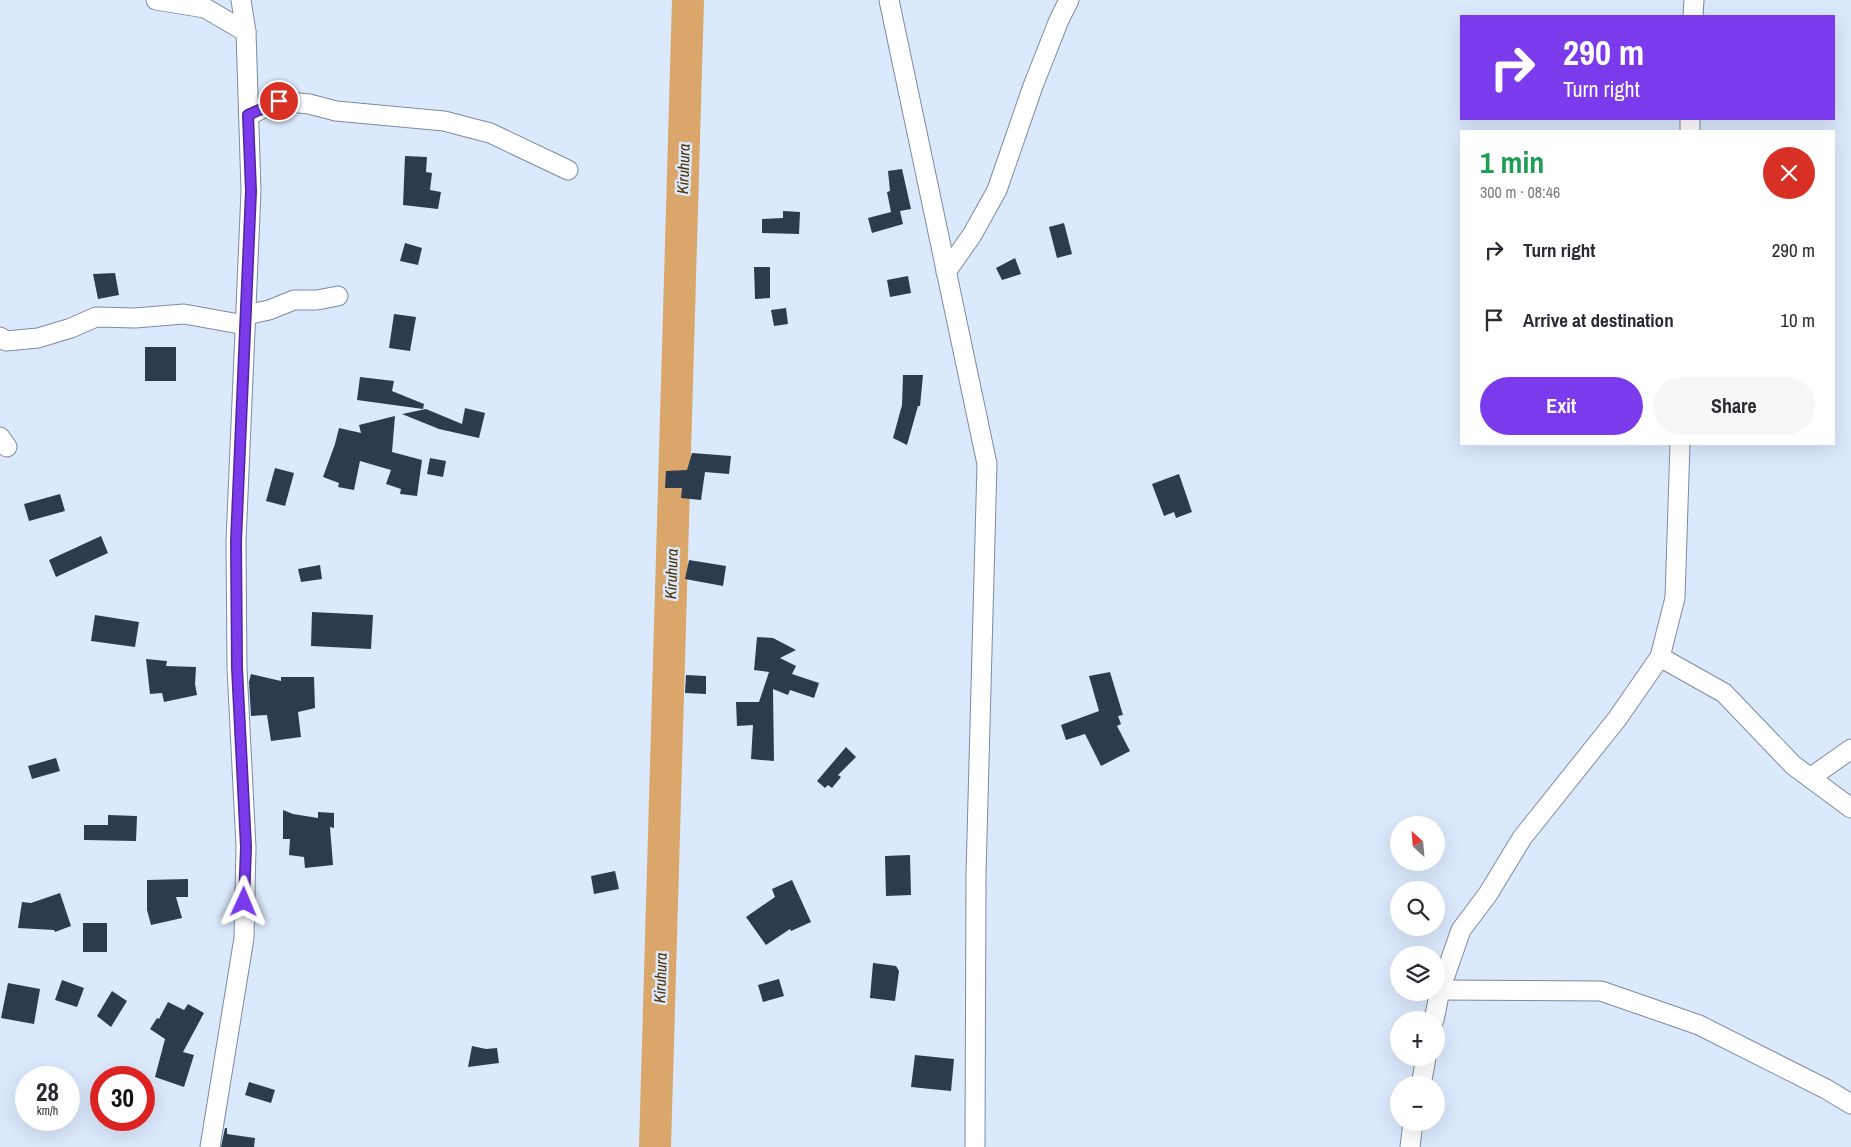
<!DOCTYPE html>
<html lang="en">
<head>
<meta charset="utf-8">
<style>
  :root { --surface:#fff; --page:#f7f7f7; --text:#2b2b33; --muted:#7c7c81; --accent:#7c3aed }
  body { margin:0; font-family:"Archivo Narrow",sans-serif; background:var(--page); color:var(--text); height:100vh; display:flex; flex-direction:column; font-size:19px; white-space:nowrap }
  * { box-sizing:border-box; margin:0 }
  p { font-size:16px; color:var(--muted) }
  .icon { flex:none; width:28px; height:28px; fill:none; stroke:currentColor; stroke-width:2; stroke-linecap:round; stroke-linejoin:round }
  .map { position:relative; flex:1; overflow:hidden }
  .drawer { position:absolute; left:1460px; top:130px; width:375px; height:315px; display:flex; flex-direction:column; background:var(--surface); border-radius:0px; box-shadow:0 5px 20px #0002 }
  .drawer>* { flex:none }
  .guide { position:absolute; left:1460px; top:15px; width:375px; height:105px; border-radius:0px; box-shadow:0 5px 20px #0002; background:#7c3aed; color:#fff; overflow:hidden }
  .needle { width:32px; rotate:334deg }
  .buttons { position:absolute; left:1390px; top:816px; display:grid; gap:10px }
  .buttons a { display:grid; place-items:center; width:55px; height:55px; border-radius:50%; background:var(--surface); box-shadow:0 5px 20px #0002; font-size:25px }
  .speed { position:absolute; left:15px; top:1066px; display:flex; gap:10px; font-size:25px; font-weight:700; text-align:center }
  .speed>* { display:grid; place-content:center; width:65px; height:65px; border-radius:50%; background:var(--surface); box-shadow:0 5px 20px #0002; line-height:1 }
  .speed small { font-size:12px; font-weight:400 }
  .speed .limit { border:8px solid #d22; background:#fff; color:#111 }
  .pin { position:absolute; display:grid; place-items:center; width:42px; height:42px; color:#fff; margin:-21px; border:2px solid #fff; border-radius:50%; box-shadow:0 1px 5px #0007 }
  .me { position:absolute; width:55px; margin:-28px; rotate:1deg; stroke-linejoin:round; filter:drop-shadow(0 0 4px #0008) }
  .turn { display:flex; align-items:center; gap:18px; height:105px; padding:0 20px; font-size:22px }
  .turn .icon { width:65px; height:65px; stroke-width:2.5 }
  .turn b { display:block; font-size:35px; line-height:42px }
  .round { display:grid; place-items:center; flex:none; width:52px; height:52px; border-radius:26px; background:var(--page) }
  .head { display:flex; align-items:center; justify-content:space-between; height:85px; padding:0 20px }
  h1 { font-size:30px; font-weight:700; line-height:38px; color:#1e9e55 }
  .cta { display:flex; gap:10px; margin-top:auto; padding:10px 20px }
  .cta a { flex:1; height:58px; border-radius:30px; background:var(--accent); color:#fff; font-size:20px; font-weight:700; line-height:58px; text-align:center }
  .cta a+a { background:var(--page); color:var(--text) }
  ul { padding:0; list-style:none }
  li { display:flex; align-items:center; gap:15px; height:70px; padding:0 20px }
  li div { flex:1 }
  li b { display:block; font-size:19px }
  li em { font-style:normal }
  .map>svg:first-child { display:block }
  .lines { fill:none; stroke-linecap:round; stroke-linejoin:round }
  .river { stroke:#daa66a; stroke-width:32 }
  .building { fill:#2d3b4e }
  .minor-casing { stroke:#7b8ba1; stroke-width:21 }
  .minor { stroke:#fff; stroke-width:19 }
  .route-casing { stroke:#51269a; stroke-width:12 }
  .route { stroke:#7c3aed; stroke-width:9 }
  .labels { text-anchor:middle; stroke-width:5; stroke-linejoin:round; paint-order:stroke }
  .water-label { font-size:16px; font-style:italic; fill:#523100; stroke:#dbe9fd }
</style>
</head>
<body>
<div class="map">
<svg width="1851" height="1147" viewBox="0 0 1851 1147">
  <rect width="100%" height="100%" fill="#dbe9fd"/>
  <g class="lines">
    <polyline class="river" points="655,1147 688,0"/>
  </g>
  <g class="building">
    <polygon points="405,156 427,157 426,172 432,173 430,190 441,192 438,209 403,205"/>
    <polygon points="902,169 911,209 900,211 903,224 872,233 868,218 891,212 887,192 890,191 888,171"/>
    <polygon points="783,211 800,212 799,234 762,233 762,219 783,218"/>
    <polygon points="1064,223 1072,254 1057,258 1049,227"/>
    <polygon points="405,243 422,248 418,265 400,261"/>
    <polygon points="1015,258 1021,274 1002,280 996,268"/>
    <polygon points="754,267 770,267 770,298 755,299"/>
    <polygon points="115,273 119,295 98,299 93,274"/>
    <polygon points="908,276 911,293 890,297 887,280"/>
    <polygon points="786,308 788,324 774,326 771,310"/>
    <polygon points="394,314 416,317 410,351 389,348"/>
    <rect x="145" y="347" width="31" height="34"/>
    <polygon points="903,375 923,375 920,406 918,406 907,445 893,438 902,405"/>
    <polygon points="360,377 394,381 392,391 424,404 423,409 357,400"/>
    <polygon points="465,408 485,413 479,438 439,429 402,414 426,409 462,424"/>
    <polygon points="395,416 392,452 422,460 417,496 400,494 401,489 386,484 391,470 360,461 354,490 338,487 339,483 323,477 335,444 339,428 361,433 359,425"/>
    <polygon points="692,453 731,456 729,474 705,472 701,500 681,498 682,488 665,488 666,471 687,470"/>
    <polygon points="430,458 446,461 443,477 427,474"/>
    <polygon points="275,468 294,473 285,506 266,501"/>
    <polygon points="1179,474 1192,512 1176,518 1174,512 1164,516 1152,484"/>
    <polygon points="60,494 65,511 29,521 24,504"/>
    <polygon points="101,536 108,553 56,577 49,560"/>
    <polygon points="689,560 726,566 723,586 685,579"/>
    <polygon points="320,565 322,579 301,582 298,569"/>
    <polygon points="312,612 373,615 371,649 311,646"/>
    <polygon points="95,615 139,622 135,647 91,641"/>
    <polygon points="757,637 773,638 796,650 780,658 796,666 792,674 819,683 814,698 790,690 788,695 773,689 774,761 751,759 753,725 737,726 736,702 759,702 769,672 754,670"/>
    <polygon points="146,659 167,661 166,666 196,667 195,684 197,695 164,702 162,693 150,694"/>
    <polygon points="1110,672 1123,715 1118,716 1121,724 1117,726 1130,751 1101,766 1085,734 1066,740 1061,725 1099,711 1089,676"/>
    <polygon points="251,674 281,681 281,677 314,677 315,708 298,712 301,737 271,741 267,715 251,716 249,682"/>
    <polygon points="686,675 706,676 706,694 685,693"/>
    <polygon points="846,747 856,757 838,775 841,777 832,788 828,785 825,788 817,781"/>
    <polygon points="56,758 60,771 32,779 28,766"/>
    <polygon points="283,810 293,814 318,818 318,812 334,813 334,828 330,827 333,865 305,868 304,857 289,855 290,839 283,839"/>
    <polygon points="108,815 137,816 136,841 84,840 84,825 108,825"/>
    <polygon points="910,855 911,895 886,896 885,856"/>
    <polygon points="615,871 619,889 594,894 591,876"/>
    <polygon points="188,879 188,897 176,897 182,918 151,925 147,910 147,880"/>
    <polygon points="792,880 811,922 791,931 790,929 766,945 746,917 775,897 772,889"/>
    <polygon points="60,893 71,926 55,932 54,930 18,928 22,902 31,903"/>
    <rect x="83" y="923" width="24" height="29"/>
    <polygon points="873,963 896,966 899,971 895,1001 870,998"/>
    <polygon points="779,979 784,996 763,1002 758,985"/>
    <polygon points="62,980 84,988 77,1007 55,1000"/>
    <polygon points="8,983 40,989 34,1024 1,1018"/>
    <polygon points="112,991 127,1001 111,1027 97,1016"/>
    <polygon points="168,1002 184,1010 188,1004 204,1013 183,1052 194,1055 184,1087 155,1077 165,1039 150,1029 157,1018 159,1019"/>
    <polygon points="472,1046 486,1049 497,1048 499,1063 468,1067"/>
    <polygon points="915,1055 954,1059 951,1091 911,1087"/>
    <polygon points="249,1082 275,1090 271,1103 245,1095"/>
    <polygon points="225,1128 227,1128 227,1134 255,1138 254,1147 221,1147"/>
  </g>
  <g class="lines">
    <g class="minor-casing">
      <g id="minor">
        <polyline points="156,0 205,8 246,32"/>
        <polyline points="889,0 987,464 976,874 975,1147"/>
        <polyline points="1693,16 1694,0"/>
        <polyline points="249,115 279,101 309,104 336,111 444,121 490,133 568,170"/>
        <polyline points="1690,131 1690,119"/>
        <polyline points="946,272 972,235 997,190 1033,86 1059,20 1069,0"/>
        <polyline points="246,315 269,310 294,300 317,300 338,296"/>
        <polyline points="0,337 6,341 38,338 71,328 96,317 135,318 184,314 245,325"/>
        <polyline points="0,437 7,447"/>
        <polyline points="1660,657 1724,693 1793,765 1851,808"/>
        <polyline points="1810,778 1851,749"/>
        <polyline points="1440,990 1601,991 1699,1025 1826,1089 1851,1104"/>
        <polyline points="1434,1020 1440,990 1461,930 1488,894 1522,838 1617,719 1660,657 1675,598 1680,444"/>
        <polyline points="1421,1085 1426,1058"/>
        <polyline points="210,1147 244,938 246,847 237,668 236,541 251,191 246,32 241,0"/>
        <polyline points="1410,1147 1413,1122"/>
      </g>
    </g>
    <use href="#minor" class="minor"/>
  </g>
  <g class="lines">
    <g class="route-casing">
      <polyline id="route" points="244,902 246,847 237,668 236,541 251,191 248,115 279,101"/>
    </g>
    <use href="#route" class="route"/>
  </g>
  <g class="labels">
    <g class="water-label">
      <text transform="translate(683 169) rotate(-88)" y="6">Kiruhura</text>
      <text transform="translate(671 574) rotate(-88)" y="6">Kiruhura</text>
      <text transform="translate(660 978) rotate(-88)" y="6">Kiruhura</text>
    </g>
  </g>
</svg>
<div class="buttons">
<a><svg class="needle" viewBox="-14 -14 28 28"><path d="M0-13l5 13h-10z" fill="#e53935"/><path d="M0 13l5-13h-10z" fill="#7c7c81"/></svg></a>
<a><svg class="icon" aria-label="search" viewBox="0 0 24 24"><circle cx="10" cy="10" r="6"/><path d="M15 15l6 6"/></svg></a>
<a><svg class="icon" aria-label="layers" viewBox="0 0 24 24"><path d="M12 4l9 5-9 5-9-5zM3 14l9 5 9-5"/></svg></a>
<a>+</a>
<a>−</a>
</div>
<div class="speed"><div>28<small>km/h</small></div><div class="limit">30</div></div>
<div class="pin" style="left:279px;top:101px;background:#d93025"><svg class="icon" aria-label="arrive" viewBox="0 0 24 24"><path d="M6 21V4h12l-3 4 3 4H6"/></svg></div>
<svg class="me" style="left:244px;top:902px" viewBox="-20 -20 40 40"><path d="M0-17L14 15 0 8-14 15z" fill="#7c3aed" stroke="#fff" stroke-width="4"/></svg>
<div class="guide">
<div class="turn"><svg class="icon" aria-label="right" viewBox="0 0 24 24"><path d="M7 20v-9h11M14 6l5 5-5 5"/></svg><div><b>290 m</b>Turn right</div></div>
</div>
<section class="drawer">
<div class="head"><div><h1>1 min</h1><p>300 m · 08:46</p></div><a class="round" style="background:#d93025;color:#fff"><svg class="icon" aria-label="close" viewBox="0 0 24 24"><path d="M6 6l12 12M18 6L6 18"/></svg></a></div>
<ul>
<li><svg class="icon" aria-label="right" viewBox="0 0 24 24"><path d="M7 20v-9h11M14 6l5 5-5 5"/></svg><div><b>Turn right</b></div><em>290 m</em></li>
<li><svg class="icon" aria-label="arrive" viewBox="0 0 24 24"><path d="M6 21V4h12l-3 4 3 4H6"/></svg><div><b>Arrive at destination</b></div><em>10 m</em></li>
</ul>
<div class="cta"><a>Exit</a><a>Share</a></div>
</section>
</div>
</body>
</html>
